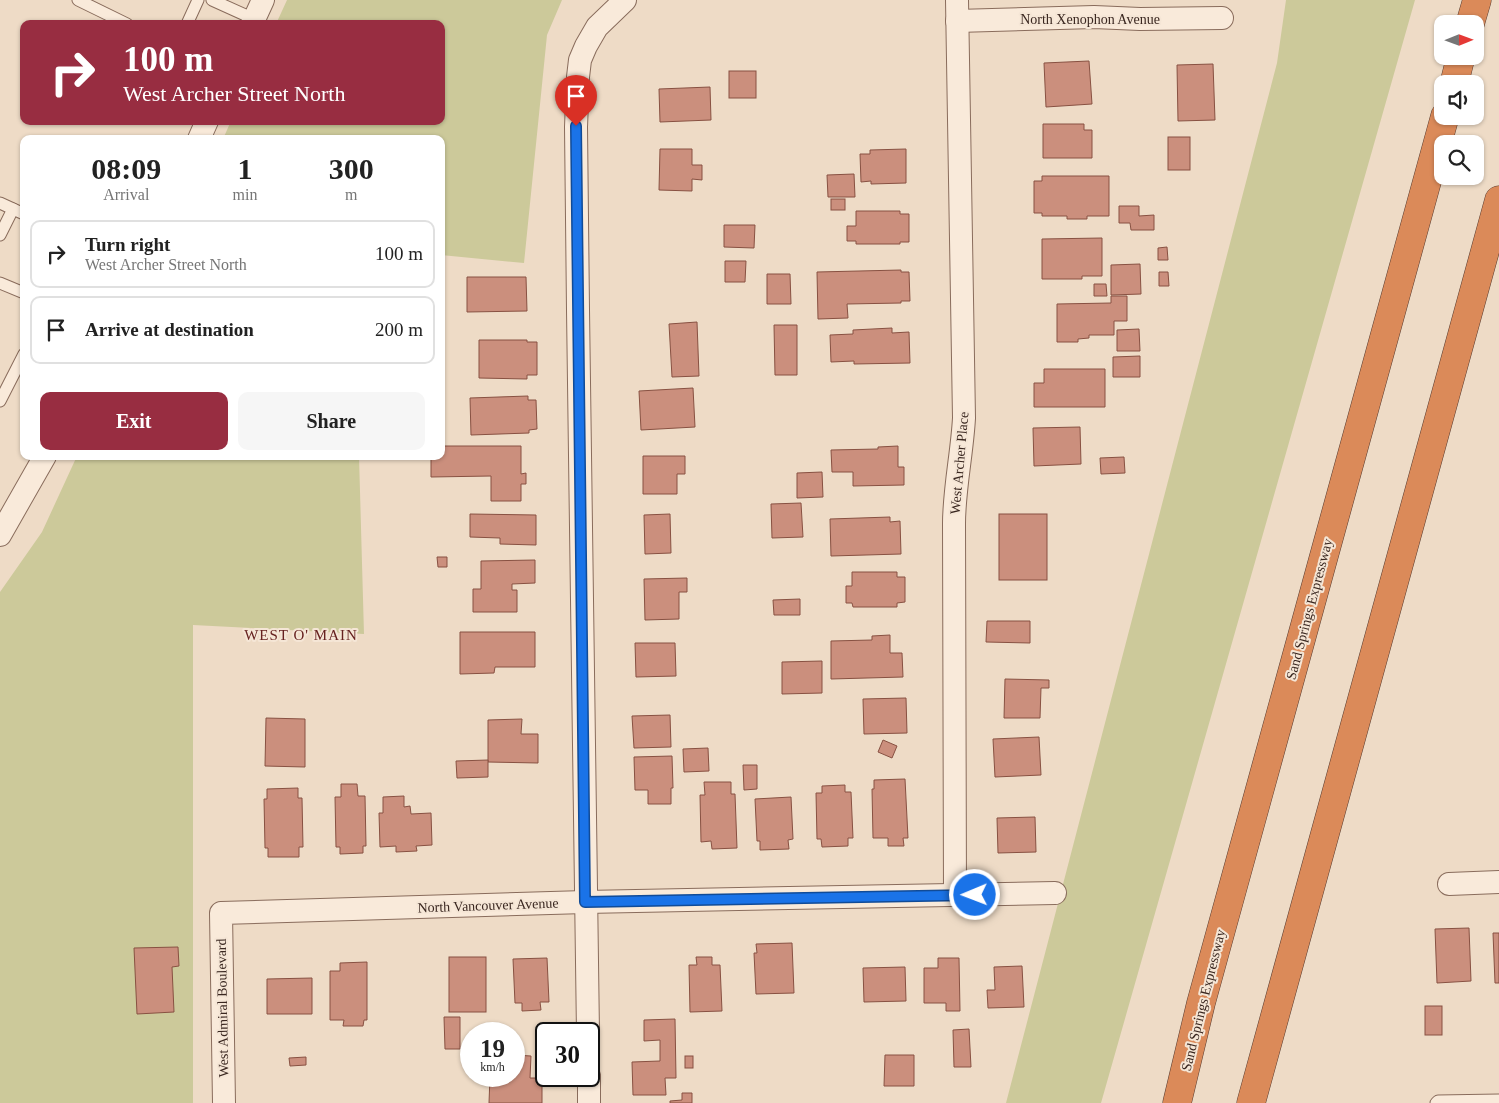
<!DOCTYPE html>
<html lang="en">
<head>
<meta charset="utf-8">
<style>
  :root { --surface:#fff; --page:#f6f6f6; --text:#222; --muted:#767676; --line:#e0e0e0; --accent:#982d41 }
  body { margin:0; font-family:Georgia,serif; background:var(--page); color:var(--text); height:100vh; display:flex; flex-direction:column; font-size:19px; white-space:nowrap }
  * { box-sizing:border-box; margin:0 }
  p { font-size:16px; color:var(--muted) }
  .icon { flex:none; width:28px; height:28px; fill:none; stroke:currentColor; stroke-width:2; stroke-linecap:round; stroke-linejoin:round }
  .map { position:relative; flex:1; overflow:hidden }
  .panel { position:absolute; left:20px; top:135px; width:425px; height:325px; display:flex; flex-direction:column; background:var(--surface); border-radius:10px; box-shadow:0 1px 4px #0004 }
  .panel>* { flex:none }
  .banner { position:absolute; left:20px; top:20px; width:425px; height:105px; border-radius:10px; box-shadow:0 1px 4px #0004; background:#982d41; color:#fff; overflow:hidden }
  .needle { width:32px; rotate:89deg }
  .tools { position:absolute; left:1434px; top:15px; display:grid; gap:10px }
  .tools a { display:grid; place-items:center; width:50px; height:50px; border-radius:10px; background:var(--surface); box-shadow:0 1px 4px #0004; font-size:25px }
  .speed { position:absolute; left:460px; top:1022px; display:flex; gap:10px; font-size:25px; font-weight:700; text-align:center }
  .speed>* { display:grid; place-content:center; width:65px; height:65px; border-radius:50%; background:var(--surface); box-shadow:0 1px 4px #0004; line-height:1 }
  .speed small { font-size:12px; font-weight:400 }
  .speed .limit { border:2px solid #111; border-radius:8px; background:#fff; color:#111 }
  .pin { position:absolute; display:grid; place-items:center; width:42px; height:42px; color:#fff; margin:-51px -21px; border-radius:50% 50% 50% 0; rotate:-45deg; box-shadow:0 0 5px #0007 }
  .pin .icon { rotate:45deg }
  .me { position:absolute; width:55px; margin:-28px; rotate:269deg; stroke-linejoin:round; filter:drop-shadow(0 0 4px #0008) }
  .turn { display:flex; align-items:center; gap:18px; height:105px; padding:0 20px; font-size:22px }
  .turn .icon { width:65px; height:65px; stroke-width:2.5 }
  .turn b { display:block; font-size:35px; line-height:42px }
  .eta { display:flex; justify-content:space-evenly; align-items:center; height:85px; text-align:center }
  .eta b { font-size:30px; font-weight:700; line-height:35px }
  .cta { display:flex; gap:10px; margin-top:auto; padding:10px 20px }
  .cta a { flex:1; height:58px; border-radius:10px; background:var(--accent); color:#fff; font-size:20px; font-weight:700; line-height:58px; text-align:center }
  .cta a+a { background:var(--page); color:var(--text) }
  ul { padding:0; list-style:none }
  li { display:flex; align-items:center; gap:15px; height:68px; margin:0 10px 8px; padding:0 10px; border:2px solid var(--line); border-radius:10px }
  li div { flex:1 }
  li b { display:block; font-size:19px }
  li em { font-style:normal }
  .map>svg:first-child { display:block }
  .green { fill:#ccc99a }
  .building { fill:#cb8f7d; stroke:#885142 }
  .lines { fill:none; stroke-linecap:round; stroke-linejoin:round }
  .lane-casing { stroke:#896c5c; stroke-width:13 }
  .street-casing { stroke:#896c5c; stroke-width:24 }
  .highway-casing { stroke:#573b30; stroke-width:29 }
  .lane { stroke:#f9eada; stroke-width:11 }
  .street { stroke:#f9eada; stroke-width:22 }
  .highway { stroke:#db8a59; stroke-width:28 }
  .route-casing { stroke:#114b97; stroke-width:12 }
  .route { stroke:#1a73e8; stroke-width:9 }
  .labels { text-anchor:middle; stroke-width:4; stroke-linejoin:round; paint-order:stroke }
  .street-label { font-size:14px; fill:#3a2720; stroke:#f5e6d6 }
  .neighbourhood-label { font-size:15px; letter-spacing:1px; fill:#66211f; stroke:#f5e6d6 }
</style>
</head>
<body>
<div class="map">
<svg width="1499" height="1103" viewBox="0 0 1499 1103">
  <rect width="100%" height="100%" fill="#eedbc6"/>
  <g class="green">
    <polygon points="287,0 562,0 547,35 524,263 441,255 441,139 223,139 231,121 441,121 441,24 276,24"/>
    <polygon points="1286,0 1415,0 1101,1103 1006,1103 1277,63"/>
    <polygon points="77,456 359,456 364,634 193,625 193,1103 0,1103 0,592 42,532"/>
  </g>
  <g class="building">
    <polygon points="1089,61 1092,104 1046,107 1044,63"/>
    <polygon points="1213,64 1215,120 1178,121 1177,65"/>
    <rect x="729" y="71" width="27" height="27"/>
    <polygon points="710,87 711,120 660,122 659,89"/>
    <polygon points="1043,124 1084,124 1084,130 1092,130 1092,158 1043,158"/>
    <rect x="1168" y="137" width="22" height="33"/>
    <polygon points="660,149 692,149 692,165 702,165 702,180 692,179 692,191 659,190"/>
    <polygon points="906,149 906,183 871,184 871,181 861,182 860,154 870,154 870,150"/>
    <polygon points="854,174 855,197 828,197 827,175"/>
    <polygon points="1042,176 1109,176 1109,216 1087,216 1087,219 1067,219 1067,216 1042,216 1042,213 1034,213 1034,181 1042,181"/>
    <rect x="831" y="199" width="14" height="11"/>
    <polygon points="1119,206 1139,206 1139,216 1154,215 1154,230 1131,230 1130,223 1119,223"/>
    <polygon points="856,211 900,211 900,214 909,214 909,242 900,242 900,244 856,244 856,241 847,241 847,226 856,226"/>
    <polygon points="724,225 755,225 754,248 724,247"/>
    <polygon points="1102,238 1102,276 1082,276 1082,279 1042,279 1042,239"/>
    <polygon points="1167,247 1168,260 1158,260 1158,248"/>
    <polygon points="725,261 746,261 745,282 725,282"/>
    <polygon points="1140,264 1141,294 1111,295 1111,265"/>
    <polygon points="901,270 901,272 909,272 910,301 901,301 901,303 847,304 848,318 818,319 817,272"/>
    <polygon points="1159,272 1168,272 1169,286 1159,286"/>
    <polygon points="767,274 790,274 791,304 767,304"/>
    <polygon points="467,277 526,277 527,311 467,312"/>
    <polygon points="1094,284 1106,284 1107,296 1094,296"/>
    <polygon points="1111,296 1127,296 1127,321 1114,321 1114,335 1089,335 1089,338 1078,339 1078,342 1057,342 1057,304 1111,303"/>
    <polygon points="697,322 699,376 672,377 669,324"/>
    <polygon points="774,325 797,325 797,375 775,375"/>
    <polygon points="892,328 892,333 909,332 910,363 854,364 854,361 831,362 830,335 853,334 853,330"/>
    <polygon points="1139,329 1140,351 1117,351 1117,330"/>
    <polygon points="479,340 527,340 527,342 537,342 537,375 527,375 527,379 479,378"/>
    <polygon points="1140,356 1140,377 1113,377 1113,357"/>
    <polygon points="1044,369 1105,369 1105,407 1034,407 1034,383 1044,383"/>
    <polygon points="693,388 695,427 641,430 639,391"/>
    <polygon points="528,396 528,400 536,400 537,429 529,430 529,433 471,435 470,398"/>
    <polygon points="1080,427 1081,464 1034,466 1033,428"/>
    <polygon points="441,446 521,446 521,474 526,473 526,484 521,484 521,501 491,501 491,476 431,477 431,456 441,456"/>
    <polygon points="898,446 898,467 904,467 904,485 853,486 853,472 832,472 831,450 878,449 878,447"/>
    <polygon points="643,456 685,456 685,474 677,474 677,494 643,494"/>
    <polygon points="1124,457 1125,473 1101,474 1100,458"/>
    <polygon points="822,472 823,497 797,498 797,473"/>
    <polygon points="801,503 803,537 772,538 771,504"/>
    <polygon points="470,514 536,515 536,545 500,544 500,538 470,537"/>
    <polygon points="670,514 671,553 645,554 644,515"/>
    <rect x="999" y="514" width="48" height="66"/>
    <polygon points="890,517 890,522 900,521 901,554 831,556 830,519"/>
    <polygon points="437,557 447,557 447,567 438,567"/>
    <polygon points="535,560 535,583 512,584 512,590 517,590 517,612 473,612 473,589 481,589 481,561"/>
    <polygon points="852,572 897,572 897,577 905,577 905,602 897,603 897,607 853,607 852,603 846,603 846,586 852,586"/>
    <polygon points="687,578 687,592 679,592 679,619 645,620 644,579"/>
    <polygon points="800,599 800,615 774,615 773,600"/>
    <polygon points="987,621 1030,621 1030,643 986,642"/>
    <polygon points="460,632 535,632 535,667 495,667 494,673 460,674"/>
    <polygon points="890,635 890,653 902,653 903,677 831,679 831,641 872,640 872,636"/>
    <polygon points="635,643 675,643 676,676 636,677"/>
    <polygon points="822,661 822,693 782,694 782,662"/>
    <polygon points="1005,679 1049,680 1049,688 1041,688 1040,718 1004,718"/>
    <polygon points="906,698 907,733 864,734 863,699"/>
    <polygon points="670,715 671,747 634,748 632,716"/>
    <polygon points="266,718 305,719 305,767 265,766"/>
    <polygon points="522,719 521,734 538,734 538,763 488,762 488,720"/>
    <polygon points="1039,737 1041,775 995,777 993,739"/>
    <polygon points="883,740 897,746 892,758 878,752"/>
    <polygon points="708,748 709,771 684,772 683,749"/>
    <polygon points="672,756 673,788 671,788 671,804 648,804 648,790 635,790 634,757"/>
    <polygon points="488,760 488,777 457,778 456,761"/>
    <polygon points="743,765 757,765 757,789 744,790"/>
    <polygon points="905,779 908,838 903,838 904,846 888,846 888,838 873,838 872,789 874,789 874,780"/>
    <polygon points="704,782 731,782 731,794 735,794 737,848 712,849 711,841 701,842 700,795 705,795"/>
    <polygon points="341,784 357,784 358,796 365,796 366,846 363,846 363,853 340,854 340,847 336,847 335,797 341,797"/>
    <polygon points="845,785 845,792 851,792 853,838 848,838 848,846 822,847 821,839 817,839 816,793 822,793 822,786"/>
    <polygon points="298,788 298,798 302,798 303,847 299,847 299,857 268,857 268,848 265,848 264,799 267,799 267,789"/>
    <polygon points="404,796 404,807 410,806 411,814 431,813 432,845 416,846 417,851 396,852 396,846 380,847 379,813 383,813 383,797"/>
    <polygon points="791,797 793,839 788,840 789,849 760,850 760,841 757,841 755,799"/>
    <polygon points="1035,817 1036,852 998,853 997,818"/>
    <polygon points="1469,928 1471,981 1437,983 1435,929"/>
    <polygon points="1493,933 1499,933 1499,983 1495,983"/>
    <polygon points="792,943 794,993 756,994 754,953 757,953 756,944"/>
    <polygon points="178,947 179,966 172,967 174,1012 137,1014 134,948"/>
    <rect x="449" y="957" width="37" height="55"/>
    <polygon points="696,957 712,957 712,965 720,965 722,1011 690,1012 689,965 697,965"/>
    <polygon points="547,958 549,1002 540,1002 541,1010 522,1011 522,1003 515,1003 513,959"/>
    <polygon points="938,958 959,958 960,1011 946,1011 946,1003 924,1003 924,968 938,968"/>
    <polygon points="367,962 367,1020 364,1020 363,1026 343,1026 344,1020 330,1020 330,971 340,971 340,963"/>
    <polygon points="1022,966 1024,1007 988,1008 987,990 995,990 994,967"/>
    <polygon points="905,967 906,1001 864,1002 863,968"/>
    <polygon points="312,978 312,1014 267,1014 267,979"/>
    <rect x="1425" y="1006" width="17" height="29"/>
    <polygon points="444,1017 460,1017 460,1049 445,1049"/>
    <polygon points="675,1019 676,1078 665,1078 666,1095 633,1095 632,1062 660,1061 660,1040 644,1041 644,1020"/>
    <polygon points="969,1029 971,1067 954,1067 953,1030"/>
    <polygon points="514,1055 531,1056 530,1078 542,1078 542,1103 489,1103 490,1076 514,1076"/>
    <polygon points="885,1055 914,1055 914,1086 884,1086"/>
    <rect x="685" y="1056" width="8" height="12"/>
    <polygon points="306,1057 306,1065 290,1066 289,1058"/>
    <polygon points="682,1093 692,1093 692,1103 670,1103 670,1101 682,1100"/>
  </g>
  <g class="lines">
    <g class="lane-casing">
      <g id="lane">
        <polyline points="78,0 127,24"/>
        <polyline points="212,0 254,19"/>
        <polyline points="187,24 198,0"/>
        <polyline points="0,203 24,214"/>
        <polyline points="0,235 13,209"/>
        <polyline points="0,283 24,293"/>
        <polyline points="0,401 24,354"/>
        <polyline points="1436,1103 1438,1101 1499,1100"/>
      </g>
    </g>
    <g class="street-casing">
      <g id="street">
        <polyline points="957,21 1094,17 1140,19 1222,18"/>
        <polyline points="252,24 263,0"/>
        <polyline points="199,139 207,121"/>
        <polyline points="0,535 45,456"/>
        <polyline points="1449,884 1499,882"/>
        <path d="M955,895L954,524C954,489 962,454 964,418L957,0"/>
        <polyline points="588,1034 578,310 576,127 578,77 580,60 586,46 597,27 625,0"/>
        <polyline points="589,1076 589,1103"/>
        <polyline points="224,1103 221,913 585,902 1055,893"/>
      </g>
    </g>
    <g class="highway-casing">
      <g id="highway">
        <polyline points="1470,24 1477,0"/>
        <polyline points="1454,84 1461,56"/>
        <polyline points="1177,1103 1201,1003 1445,116"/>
        <polyline points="1251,1103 1499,200"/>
      </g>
    </g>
    <use href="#lane" class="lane"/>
    <use href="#street" class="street"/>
    <use href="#highway" class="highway"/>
  </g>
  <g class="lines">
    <g class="route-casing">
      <polyline id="route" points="576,126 585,902 975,895"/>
    </g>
    <use href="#route" class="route"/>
  </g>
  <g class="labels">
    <g class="street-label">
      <text x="1090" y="24">North Xenophon Avenue</text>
      <text transform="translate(959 463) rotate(-85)" y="5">West Archer Place</text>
      <text transform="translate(1309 609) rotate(-75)" y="5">Sand Springs Expressway</text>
      <text transform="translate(488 905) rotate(-2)" y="5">North Vancouver Avenue</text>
      <text transform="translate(1203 1000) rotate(-76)" y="5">Sand Springs Expressway</text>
      <text transform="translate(222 1008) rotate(-91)" y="5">West Admiral Boulevard</text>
    </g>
    <g class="neighbourhood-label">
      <text x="301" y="640">WEST O' MAIN</text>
    </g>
  </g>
</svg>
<div class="tools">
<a><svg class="needle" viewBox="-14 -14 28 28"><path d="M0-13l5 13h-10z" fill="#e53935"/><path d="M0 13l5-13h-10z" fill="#767676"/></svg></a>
<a><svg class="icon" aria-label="sound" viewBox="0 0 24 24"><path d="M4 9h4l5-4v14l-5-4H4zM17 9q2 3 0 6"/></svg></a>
<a><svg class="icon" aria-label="search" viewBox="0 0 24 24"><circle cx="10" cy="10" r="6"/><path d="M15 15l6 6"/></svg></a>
</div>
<div class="speed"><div>19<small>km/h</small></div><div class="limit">30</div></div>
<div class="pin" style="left:576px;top:126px;background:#d93025"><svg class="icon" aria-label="arrive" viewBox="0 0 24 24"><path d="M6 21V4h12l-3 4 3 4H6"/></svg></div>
<svg class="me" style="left:975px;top:895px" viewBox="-20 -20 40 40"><circle r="17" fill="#1a73e8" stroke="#fff" stroke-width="3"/><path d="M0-11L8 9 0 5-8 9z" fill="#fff"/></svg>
<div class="banner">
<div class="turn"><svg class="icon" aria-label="right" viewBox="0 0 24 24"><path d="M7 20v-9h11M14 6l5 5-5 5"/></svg><div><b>100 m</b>West Archer Street North</div></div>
</div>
<section class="panel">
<div class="eta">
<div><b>08:09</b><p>Arrival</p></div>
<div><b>1</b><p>min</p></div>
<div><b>300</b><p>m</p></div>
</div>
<ul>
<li><svg class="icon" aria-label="right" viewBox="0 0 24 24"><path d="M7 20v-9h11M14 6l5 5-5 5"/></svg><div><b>Turn right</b><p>West Archer Street North</p></div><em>100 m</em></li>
<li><svg class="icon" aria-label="arrive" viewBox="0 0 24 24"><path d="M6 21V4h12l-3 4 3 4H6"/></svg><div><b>Arrive at destination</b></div><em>200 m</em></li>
</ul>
<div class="cta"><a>Exit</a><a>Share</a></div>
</section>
</div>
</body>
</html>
